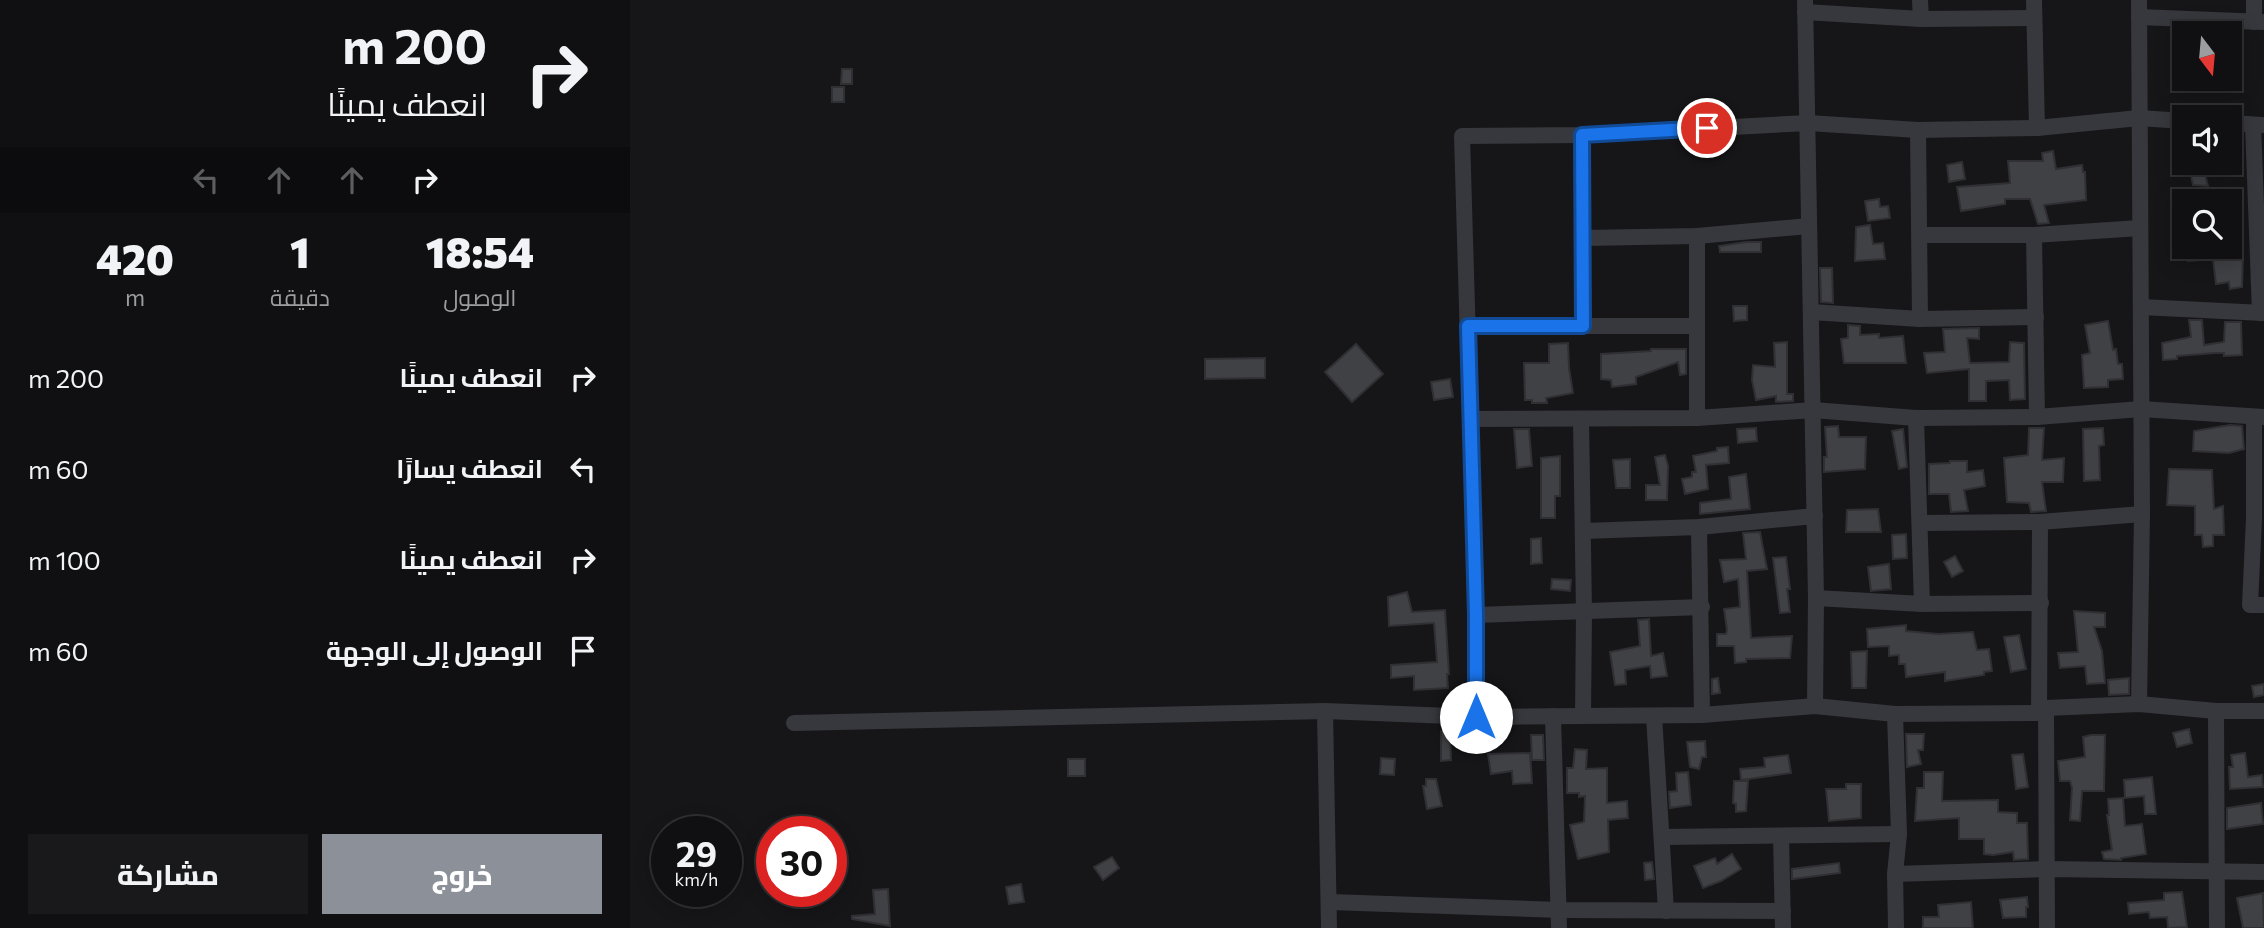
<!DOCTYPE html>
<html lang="ar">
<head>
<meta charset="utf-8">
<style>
  :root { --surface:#101012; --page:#19191b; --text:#f1f3f6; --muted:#9c9d9f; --line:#303032; --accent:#8c9099 }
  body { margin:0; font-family:Commissioner,Cairo,sans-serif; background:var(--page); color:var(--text); direction:rtl; height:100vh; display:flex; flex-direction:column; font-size:26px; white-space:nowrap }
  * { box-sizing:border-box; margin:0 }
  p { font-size:23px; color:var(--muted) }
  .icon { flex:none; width:38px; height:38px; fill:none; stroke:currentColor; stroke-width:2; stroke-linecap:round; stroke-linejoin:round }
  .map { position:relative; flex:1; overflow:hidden; direction:ltr }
  .panel { display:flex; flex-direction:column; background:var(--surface); width:630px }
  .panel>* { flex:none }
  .guide { background:#101012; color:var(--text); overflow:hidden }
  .needle { width:46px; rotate:164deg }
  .controls { position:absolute; left:1542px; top:21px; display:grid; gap:14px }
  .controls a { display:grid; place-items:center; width:70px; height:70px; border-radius:0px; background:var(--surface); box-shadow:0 4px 18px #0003,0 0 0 2px var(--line); font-size:35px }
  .speed { position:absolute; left:21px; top:816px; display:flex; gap:14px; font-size:35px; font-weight:700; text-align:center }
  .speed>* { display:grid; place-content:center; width:91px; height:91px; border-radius:50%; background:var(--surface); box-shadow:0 4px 18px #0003,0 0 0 2px var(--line); line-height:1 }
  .speed small { font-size:18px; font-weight:400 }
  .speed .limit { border:10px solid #d22; background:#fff; color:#111 }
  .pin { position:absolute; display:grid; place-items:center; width:60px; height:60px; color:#fff; margin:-30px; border:4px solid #fff; border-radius:50%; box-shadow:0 2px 7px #0007 }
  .me { position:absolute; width:77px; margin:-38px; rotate:0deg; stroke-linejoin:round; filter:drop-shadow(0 0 5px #0008) }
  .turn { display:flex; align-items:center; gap:24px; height:147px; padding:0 28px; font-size:32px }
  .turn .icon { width:91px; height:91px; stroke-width:2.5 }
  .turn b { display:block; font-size:49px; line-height:60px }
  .lanes { display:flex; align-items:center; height:66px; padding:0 28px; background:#0003; justify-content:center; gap:35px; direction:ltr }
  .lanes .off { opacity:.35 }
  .eta { display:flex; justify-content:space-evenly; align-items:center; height:119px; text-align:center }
  .eta b { font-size:42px; font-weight:800; line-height:49px }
  .action { display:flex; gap:14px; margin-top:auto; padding:14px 28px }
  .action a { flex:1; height:80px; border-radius:0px; background:var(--accent); color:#fff; font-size:28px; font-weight:800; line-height:80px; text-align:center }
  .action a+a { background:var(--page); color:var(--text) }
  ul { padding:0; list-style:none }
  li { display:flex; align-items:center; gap:21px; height:91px; padding:0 28px }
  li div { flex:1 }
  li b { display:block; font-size:26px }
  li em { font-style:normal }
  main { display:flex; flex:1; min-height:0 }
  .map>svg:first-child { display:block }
  .building { fill:#404145; stroke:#303034; stroke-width:2 }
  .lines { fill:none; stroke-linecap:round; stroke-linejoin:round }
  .minor { stroke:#37383d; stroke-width:16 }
  .route-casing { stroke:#114b97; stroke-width:18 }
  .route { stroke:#1a73e8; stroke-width:12 }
</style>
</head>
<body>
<main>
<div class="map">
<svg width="1634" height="928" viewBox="0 0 1634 928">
  <rect width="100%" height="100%" fill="#161618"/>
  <g class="building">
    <polygon points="212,69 222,69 222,84 211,84"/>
    <rect x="202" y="87" width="12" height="15"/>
    <polygon points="1423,151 1426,169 1452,165 1453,172 1455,172 1456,200 1414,205 1419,223 1408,224 1400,199 1375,199 1375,204 1331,211 1327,187 1380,183 1378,161 1413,161 1412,153"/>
    <polygon points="1332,162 1335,179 1319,182 1317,165"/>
    <polygon points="1558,163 1572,163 1578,186 1563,185"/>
    <polygon points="1249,199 1250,207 1258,206 1260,218 1238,221 1235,201"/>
    <polygon points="1240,225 1243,244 1253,243 1255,259 1225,261 1226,227"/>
    <polygon points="1116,242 1131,242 1131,252 1090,252 1089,246"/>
    <polygon points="1557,249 1613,252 1612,287 1600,289 1599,282 1586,284 1583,259 1558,261"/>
    <polygon points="1190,268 1202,268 1203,303 1191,302"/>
    <polygon points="1103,306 1117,306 1117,320 1104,321"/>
    <polygon points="1559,320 1572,320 1574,345 1594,342 1595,322 1611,322 1612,355 1594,356 1594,353 1585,353 1547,356 1547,359 1533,360 1532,343 1561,337"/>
    <polygon points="1478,321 1483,350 1486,349 1488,364 1492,364 1493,379 1478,380 1478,387 1454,388 1452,355 1460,353 1455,325"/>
    <polygon points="1218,325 1230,326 1230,335 1249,334 1249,338 1273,336 1276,363 1214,363 1211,339 1218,338"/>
    <polygon points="1349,328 1349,339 1337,338 1340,363 1379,362 1380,342 1394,343 1395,399 1380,400 1379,380 1356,381 1356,401 1339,401 1339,369 1297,373 1294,353 1315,352 1313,329"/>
    <polygon points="1157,342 1157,394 1163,394 1163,401 1146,402 1146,396 1126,400 1122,380 1123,365 1145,367 1144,343"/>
    <polygon points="938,343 939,368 943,393 916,398 917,403 902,403 902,400 895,400 894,363 919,363 919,344"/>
    <polygon points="726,344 753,374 722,402 695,372"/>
    <polygon points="1021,349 1056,349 1056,374 1050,375 1048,362 1006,377 1006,384 982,387 981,380 971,379 971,354 1021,351"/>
    <polygon points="635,358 635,378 575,379 575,359"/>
    <polygon points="820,379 823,397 804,400 801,382"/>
    <polygon points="1600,425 1612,426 1614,449 1599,453 1563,451 1564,431"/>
    <polygon points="1208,426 1209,437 1236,437 1235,469 1194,472 1194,457 1197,457 1195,427"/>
    <polygon points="1126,428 1127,441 1108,443 1107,429"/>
    <polygon points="1399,428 1414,428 1412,460 1434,458 1433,482 1412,482 1416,511 1401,512 1399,503 1377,502 1374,458 1398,455"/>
    <polygon points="1473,428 1474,445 1469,446 1470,480 1454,481 1453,429"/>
    <polygon points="884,429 899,429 902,466 887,468"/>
    <polygon points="1273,429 1277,467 1269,469 1262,431"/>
    <polygon points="1098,447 1099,463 1076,465 1078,489 1055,494 1052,479 1062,477 1062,472 1066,472 1063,456 1087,451 1087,448"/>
    <polygon points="1035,455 1038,466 1037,500 1016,500 1016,485 1030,485 1025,457"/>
    <polygon points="930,456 930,496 925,496 925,518 911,518 911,458"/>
    <polygon points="1000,459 1000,488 986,488 983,460"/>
    <polygon points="1320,461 1337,461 1337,472 1353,470 1355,486 1334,490 1338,511 1321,512 1319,494 1299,494 1299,464 1320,463"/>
    <polygon points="1539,469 1582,470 1584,509 1593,506 1594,535 1583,535 1583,546 1573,547 1572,535 1565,535 1565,506 1537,505"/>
    <polygon points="1116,474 1120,509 1070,514 1070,503 1101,499 1099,477"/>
    <polygon points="1248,509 1251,532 1216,532 1217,510"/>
    <polygon points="1130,532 1137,569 1117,571 1121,638 1162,636 1160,658 1116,659 1116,662 1105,663 1104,646 1087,646 1087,634 1096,634 1097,630 1094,609 1110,607 1108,579 1094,582 1090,560 1116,559 1113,533"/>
    <polygon points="1276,534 1277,558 1263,559 1262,535"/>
    <polygon points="911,538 912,563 901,564 901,539"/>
    <polygon points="1325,556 1333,571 1322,577 1314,562"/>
    <polygon points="1156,557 1160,589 1157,589 1160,612 1150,613 1143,558"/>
    <polygon points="1259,564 1261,589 1241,591 1238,567"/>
    <polygon points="922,579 941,580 940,591 921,589"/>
    <polygon points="777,592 782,612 815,610 819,674 817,674 818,688 784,690 784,676 761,678 761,665 807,662 804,623 759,626 758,597"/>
    <polygon points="1444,611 1475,613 1475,627 1464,627 1472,651 1475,683 1457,684 1455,666 1430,668 1428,653 1448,652"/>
    <polygon points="1019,619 1021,656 1033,653 1037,676 1021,678 1020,666 995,670 996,684 985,685 980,652 1010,646 1008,620"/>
    <polygon points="1276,625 1276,631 1308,634 1343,632 1347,650 1359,649 1362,671 1354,672 1354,675 1315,681 1315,672 1276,677 1275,664 1269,664 1269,655 1259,656 1259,646 1238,647 1237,629"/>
    <polygon points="1389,635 1396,669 1381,672 1374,637"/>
    <polygon points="1237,651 1236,688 1222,688 1221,652"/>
    <polygon points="1088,678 1090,693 1082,694 1082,679"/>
    <polygon points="1499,678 1499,694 1479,695 1478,680"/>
    <polygon points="1634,684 1634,695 1624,697 1622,686"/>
    <polygon points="1559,729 1562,743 1547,747 1543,733"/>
    <polygon points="811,731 820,731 821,760 811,761"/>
    <polygon points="1276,734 1294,734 1293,750 1288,750 1291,764 1277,767"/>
    <polygon points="901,735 913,735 914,760 902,760"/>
    <polygon points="1461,735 1475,735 1474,791 1452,791 1450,821 1440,820 1442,788 1440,781 1430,781 1428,761 1455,757 1453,737"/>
    <polygon points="1075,741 1076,757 1072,757 1069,769 1060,767 1057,742"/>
    <polygon points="945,749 957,750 956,769 977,768 977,803 997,801 998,818 978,820 979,852 948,859 940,825 954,822 955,796 949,797 949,793 937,793 937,768 943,768"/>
    <polygon points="900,753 902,783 883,784 882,771 861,774 858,754"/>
    <polygon points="1615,753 1618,777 1632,775 1633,787 1600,789 1599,767 1603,767 1601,755"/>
    <polygon points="1393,754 1398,787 1386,789 1382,755"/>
    <polygon points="1158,755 1161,773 1111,780 1110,769 1135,767 1134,758"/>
    <polygon points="751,758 765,759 764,775 750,774"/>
    <rect x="438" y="759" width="17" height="17"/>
    <polygon points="1058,772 1061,805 1040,808 1039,792 1047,791 1046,773"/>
    <polygon points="1294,772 1313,772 1312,801 1368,800 1368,812 1387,813 1387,823 1397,823 1398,859 1384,860 1383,852 1363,855 1354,854 1354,839 1329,839 1329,818 1285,821 1287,788 1294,788"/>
    <polygon points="1522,777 1526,814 1515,814 1514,796 1495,798 1494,780"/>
    <polygon points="796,779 806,779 812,806 797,809 793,786 796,786"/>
    <polygon points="1104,781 1118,781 1116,811 1106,812 1106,804 1103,803"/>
    <polygon points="1216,784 1231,784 1231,818 1199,821 1196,789 1216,789"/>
    <polygon points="1493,798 1495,826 1512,824 1516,854 1491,858 1491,860 1474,859 1472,852 1482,850 1477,815 1479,815 1478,799"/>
    <polygon points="1631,803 1633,824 1597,829 1597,808"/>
    <polygon points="1102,854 1111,869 1091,881 1073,888 1064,866 1085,858 1087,864"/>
    <polygon points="482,857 489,868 473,880 464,867"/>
    <polygon points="1022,862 1024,879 1015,880 1014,863"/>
    <polygon points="1209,863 1210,873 1162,879 1162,869"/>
    <polygon points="391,884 394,902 379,904 376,887"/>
    <polygon points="258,889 260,926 222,919 222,916 245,914 243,890"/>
    <polygon points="1552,892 1557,927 1538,928 1537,917 1520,918 1519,912 1499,914 1498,903 1534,900 1534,893"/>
    <polygon points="1633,893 1634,928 1613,928 1607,898"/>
    <polygon points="1397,897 1398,907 1396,907 1396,917 1373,918 1370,900"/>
    <polygon points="1341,902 1343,928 1293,928 1293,917 1309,917 1308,905"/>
  </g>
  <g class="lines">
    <g class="minor">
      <polyline points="1175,0 1186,598 1185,706"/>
      <polyline points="1290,0 1291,19"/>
      <polyline points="1404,0 1407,128"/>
      <polyline points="1509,0 1512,514 1509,704"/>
      <polyline points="1624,0 1624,22"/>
      <polyline points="1175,12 1291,19 1404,18"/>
      <polyline points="1509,17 1634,22"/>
      <polyline points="1600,123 1632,125"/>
      <polyline points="1623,125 1630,313"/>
      <polyline points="1288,130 1290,319"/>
      <polyline points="952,135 953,326"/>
      <polyline points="1290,235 1404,235 1510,228"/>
      <polyline points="1404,235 1407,417"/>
      <polyline points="1067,236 1067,418"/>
      <polyline points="953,238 1067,236 1179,226"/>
      <polyline points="1511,307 1634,313"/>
      <polyline points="1181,312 1290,319 1406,317"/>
      <polyline points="838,326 1067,326"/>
      <polyline points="1624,417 1624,518 1620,605 1634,605"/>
      <polyline points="1286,418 1292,604"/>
      <polyline points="840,419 1067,418 1183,410 1286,418 1407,417 1511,409 1634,417"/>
      <polyline points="951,419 954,612 953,716"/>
      <polyline points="1290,523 1410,522 1512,514"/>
      <polyline points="1069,527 1072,715"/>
      <polyline points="953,531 1069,527 1185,516"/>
      <polyline points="1186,598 1292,604 1411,603"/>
      <polyline points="846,615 1072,607"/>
      <polyline points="1416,708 1417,928"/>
      <polyline points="695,711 699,928"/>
      <polyline points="1586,711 1587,928"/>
      <polyline points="1409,713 1410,522"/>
      <polyline points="1265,714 1269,834 1265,874 1266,928"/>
      <polyline points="923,716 929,928"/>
      <polyline points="1024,716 1036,911"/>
      <polyline points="846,717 846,615 832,136 952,135 1178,123 1288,130 1407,128 1509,118 1554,121"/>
      <polyline points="164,723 695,711 846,717 1072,715 1185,706 1265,714 1409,713 1416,708 1509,704 1586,711 1634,711"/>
      <polyline points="1151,836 1153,928"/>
      <polyline points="1033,837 1269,834"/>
      <polyline points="1265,874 1416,869 1634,872"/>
      <polyline points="700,902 930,910 1153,911"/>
    </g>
  </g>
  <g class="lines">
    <g class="route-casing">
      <polyline id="route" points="846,717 846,615 838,326 953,326 952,135 1077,128"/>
    </g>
    <use href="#route" class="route"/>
  </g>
</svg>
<div class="controls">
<a><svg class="needle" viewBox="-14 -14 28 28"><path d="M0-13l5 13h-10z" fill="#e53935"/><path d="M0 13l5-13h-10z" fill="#9c9d9f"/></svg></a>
<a><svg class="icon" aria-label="sound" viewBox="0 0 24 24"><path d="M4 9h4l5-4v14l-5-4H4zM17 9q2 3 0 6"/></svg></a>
<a><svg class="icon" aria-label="search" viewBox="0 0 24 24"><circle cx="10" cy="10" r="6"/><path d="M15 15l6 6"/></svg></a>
</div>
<div class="speed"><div>29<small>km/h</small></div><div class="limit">30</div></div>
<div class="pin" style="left:1077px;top:128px;background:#d93025"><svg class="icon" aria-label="arrive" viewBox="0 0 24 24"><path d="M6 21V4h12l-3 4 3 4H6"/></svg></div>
<svg class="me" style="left:846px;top:717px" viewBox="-20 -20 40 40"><circle r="19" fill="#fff"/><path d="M0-13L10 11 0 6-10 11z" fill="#1a73e8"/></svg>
</div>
<section class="panel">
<div class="guide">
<div class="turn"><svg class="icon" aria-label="right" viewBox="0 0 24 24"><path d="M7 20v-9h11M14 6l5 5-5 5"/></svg><div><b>200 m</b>انعطف يمينًا</div></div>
<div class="lanes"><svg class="icon off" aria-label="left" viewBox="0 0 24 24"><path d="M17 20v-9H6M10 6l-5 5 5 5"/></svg><svg class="icon off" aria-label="ahead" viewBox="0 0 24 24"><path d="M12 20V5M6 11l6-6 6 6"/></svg><svg class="icon off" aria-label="ahead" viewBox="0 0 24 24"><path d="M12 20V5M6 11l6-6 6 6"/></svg><svg class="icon" aria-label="right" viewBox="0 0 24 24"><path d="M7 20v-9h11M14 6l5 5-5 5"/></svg></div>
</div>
<div class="eta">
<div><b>18:54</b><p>الوصول</p></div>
<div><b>1</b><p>دقيقة</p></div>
<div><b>420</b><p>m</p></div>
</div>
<ul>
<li><svg class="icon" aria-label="right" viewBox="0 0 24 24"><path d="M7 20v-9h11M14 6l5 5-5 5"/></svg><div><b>انعطف يمينًا</b></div><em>200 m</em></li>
<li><svg class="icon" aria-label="left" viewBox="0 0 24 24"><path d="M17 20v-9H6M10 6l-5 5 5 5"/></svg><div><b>انعطف يسارًا</b></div><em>60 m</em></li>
<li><svg class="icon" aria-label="right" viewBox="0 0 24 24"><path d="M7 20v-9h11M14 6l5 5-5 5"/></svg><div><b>انعطف يمينًا</b></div><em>100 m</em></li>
<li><svg class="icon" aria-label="arrive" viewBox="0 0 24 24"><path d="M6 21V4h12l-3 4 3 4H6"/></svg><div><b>الوصول إلى الوجهة</b></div><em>60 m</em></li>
</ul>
<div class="action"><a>خروج</a><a>مشاركة</a></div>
</section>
</main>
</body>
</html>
